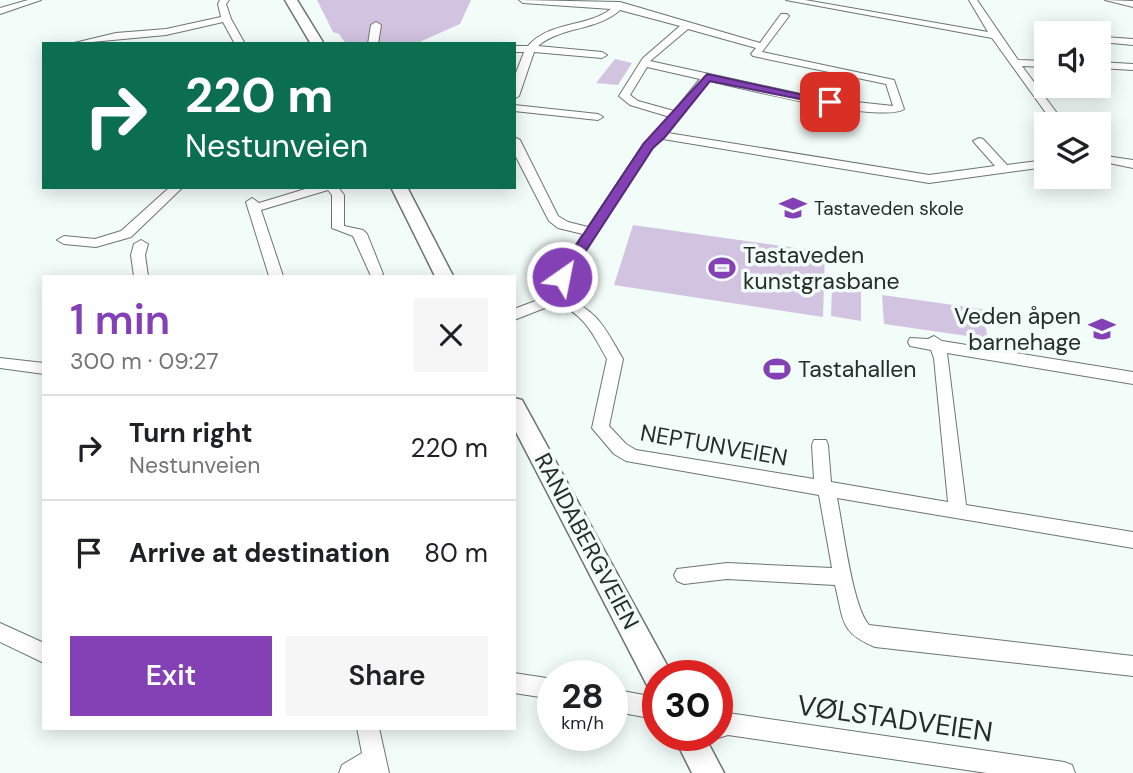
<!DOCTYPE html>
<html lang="en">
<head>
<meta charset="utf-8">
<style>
  :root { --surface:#fff; --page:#f6f6f6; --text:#202124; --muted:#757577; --line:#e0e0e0; --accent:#8341b5 }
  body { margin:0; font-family:"DM Sans",sans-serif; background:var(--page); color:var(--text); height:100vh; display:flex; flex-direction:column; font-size:26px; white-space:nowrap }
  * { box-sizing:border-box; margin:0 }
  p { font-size:23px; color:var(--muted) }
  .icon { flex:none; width:38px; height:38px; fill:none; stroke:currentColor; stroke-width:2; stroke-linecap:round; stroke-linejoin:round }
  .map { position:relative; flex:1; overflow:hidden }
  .sheet { position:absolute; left:42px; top:275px; width:474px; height:455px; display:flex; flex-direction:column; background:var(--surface); border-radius:0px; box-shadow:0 4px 18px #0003 }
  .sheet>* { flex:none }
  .guide { position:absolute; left:42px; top:42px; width:474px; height:147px; border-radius:0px; box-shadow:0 4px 18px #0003; background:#0b6e4f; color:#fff; overflow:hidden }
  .fabs { position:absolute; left:1034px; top:21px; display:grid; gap:14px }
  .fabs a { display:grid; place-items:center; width:77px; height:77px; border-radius:0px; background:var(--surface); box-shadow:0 4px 18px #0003; font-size:35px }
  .speed { position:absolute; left:537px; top:660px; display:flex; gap:14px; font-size:35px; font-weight:700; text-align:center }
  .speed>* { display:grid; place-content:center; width:91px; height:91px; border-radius:50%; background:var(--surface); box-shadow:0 4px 18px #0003; line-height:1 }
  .speed small { font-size:18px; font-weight:400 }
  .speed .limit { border:10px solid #d22; background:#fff; color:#111 }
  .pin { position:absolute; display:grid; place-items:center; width:60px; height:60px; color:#fff; margin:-30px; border-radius:14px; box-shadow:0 4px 10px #0006 }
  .me { position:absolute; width:77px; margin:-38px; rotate:33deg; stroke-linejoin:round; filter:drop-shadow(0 0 5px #0008) }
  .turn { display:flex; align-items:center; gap:24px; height:147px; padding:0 28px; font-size:32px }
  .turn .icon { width:91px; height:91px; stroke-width:2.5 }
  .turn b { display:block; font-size:49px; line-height:60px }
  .round { display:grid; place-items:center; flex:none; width:74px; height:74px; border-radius:0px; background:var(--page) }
  .summary { display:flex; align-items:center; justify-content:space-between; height:119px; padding:0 28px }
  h1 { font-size:42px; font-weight:600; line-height:52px; color:var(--accent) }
  .cta { display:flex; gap:14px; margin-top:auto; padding:14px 28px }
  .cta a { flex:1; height:80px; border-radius:0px; background:var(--accent); color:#fff; font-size:28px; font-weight:600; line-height:80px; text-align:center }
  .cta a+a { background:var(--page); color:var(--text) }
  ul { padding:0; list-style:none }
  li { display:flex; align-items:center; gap:21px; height:105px; padding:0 28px; border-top:2px solid var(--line) }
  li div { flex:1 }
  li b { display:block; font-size:26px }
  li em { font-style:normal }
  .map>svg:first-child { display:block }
  .green { fill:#d2c4e1 }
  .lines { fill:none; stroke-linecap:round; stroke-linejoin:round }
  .street-casing { stroke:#6c7572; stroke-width:2 }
  .secondary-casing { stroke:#6c7572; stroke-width:3 }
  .street { fill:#fff; fill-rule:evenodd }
  .secondary { fill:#fff; fill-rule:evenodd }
  .route { fill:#8341b5; stroke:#552a76; stroke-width:2 }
  .labels { text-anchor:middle; stroke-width:7; stroke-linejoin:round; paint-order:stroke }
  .far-poi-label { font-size:19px; fill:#272b2a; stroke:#f2fcf9; text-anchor:start }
  .poi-label { font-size:23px; fill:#272b2a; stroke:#f2fcf9; text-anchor:start }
  .street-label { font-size:23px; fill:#272b2a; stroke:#f2fcf9 }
  .near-street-label { font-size:28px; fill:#272b2a; stroke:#f2fcf9 }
</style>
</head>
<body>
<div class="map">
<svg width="1133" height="773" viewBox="0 0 1133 773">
  <rect width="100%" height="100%" fill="#f2fcf9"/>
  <g class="green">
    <polygon points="317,0 471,0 460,24 415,44 346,44 339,34 333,32"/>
    <polygon points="615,59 632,63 618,85 596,83"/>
    <polygon points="633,225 825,252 823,317 614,285"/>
    <polygon points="832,287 861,292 861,321 831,316"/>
    <polygon points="882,295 982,309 988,339 884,324"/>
  </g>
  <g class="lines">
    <g class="street-casing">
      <g id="street">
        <polygon points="28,0 41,0 0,14 0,8"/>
        <polygon points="220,0 229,0 226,4 231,19 245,44 235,44 223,22 166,35 70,44 116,33 166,29 221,17 218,4"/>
        <path d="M519,0L620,2L760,43L781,14H787L789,16L762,52L894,80L904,109C883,124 741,88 709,81L668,133L929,175L995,166L973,141L979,138L983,139L1007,165L1046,160V167L929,183L663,139L652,147L564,284L560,295C599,312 602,323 623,359L609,426L626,444L636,450L814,479L812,445L814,440H826L828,445L831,482L948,502L934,358L931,350L910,346L908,342L910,338L928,339L934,336L942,341L1133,372V384L947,353L966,505L1133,532V548L837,498C843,526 852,606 869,625L1133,656V676L875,647C839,632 844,620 835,585L727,579L684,584L677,581L674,575L677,569L727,563L832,568L819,495L626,461L614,454L592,428L607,359C594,336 583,311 555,304L514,320V309L546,297L550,284L583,234L558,228L549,221L514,153V137L520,140L558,216L568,222L588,227L644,143L657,133L670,117L630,105L619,96L643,58L680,26L620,10C597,31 562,26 538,46L602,52L607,55L602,58L534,52L519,96L514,99V78L524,52H514V46H528C549,21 586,28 611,9L523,3ZM688,29L756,48L751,54L753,56L886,84L893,106L819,98L650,61ZM647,67L700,79L674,111L638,101L630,95Z"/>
        <polygon points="786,0 805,0 988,32 969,0 977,0 1018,60 1046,61 1046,67 1022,66 1065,124 1054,124 992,38"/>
        <polygon points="1105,0 1133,1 1133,7"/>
        <polygon points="376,22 381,25 378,44 368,44 371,25"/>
        <polygon points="1104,37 1133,39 1133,45 1101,42 1099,40"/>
        <polygon points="1099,62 1133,64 1133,70 1099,68"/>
        <polygon points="514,105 598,114 603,117 598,120 514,111"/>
        <polygon points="1099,155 1133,160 1133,168 1099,161"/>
        <polygon points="170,187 183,187 131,237 96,247 64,244 57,240 64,236 95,239 121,231"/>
        <polygon points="312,187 338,187 344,195 344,226 363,230 367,234 383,274 381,276 371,276 353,236 332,228 332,195 328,190 261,210 283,276 269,276 246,202 252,198 259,203"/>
        <polygon points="141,240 148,244 145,255 148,276 134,276 131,255 134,244"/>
        <polygon points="0,358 44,363 44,374 0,368"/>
        <polygon points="0,623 44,643 44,663 0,642"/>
        <polygon points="514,673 553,679 553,699 514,693"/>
        <polygon points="612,689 644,695 658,691 658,713 644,717 612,711"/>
        <polygon points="728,713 1064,762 1072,765 1075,773 987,773 728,735 718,738 711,735 718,735 718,716"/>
        <polygon points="357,728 379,728 389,773 339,773 342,765 362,753"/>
      </g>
    </g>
    <g class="secondary-casing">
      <g id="secondary">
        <polygon points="285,0 297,0 324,44 311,44"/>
        <polygon points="391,187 407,187 453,276 435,276"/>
        <polygon points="514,398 522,400 668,667 671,676 658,676 658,691 648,687 514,428"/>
        <polygon points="673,735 704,735 724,773 692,773"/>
      </g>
    </g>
    <use href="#street" class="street"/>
    <use href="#secondary" class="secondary"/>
  </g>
  <polygon class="route" points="707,74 835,102 830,105 710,81 665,137 653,148 567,280 557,280 555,277 644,143"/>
  <defs>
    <g id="school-bare" transform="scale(2.1)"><path d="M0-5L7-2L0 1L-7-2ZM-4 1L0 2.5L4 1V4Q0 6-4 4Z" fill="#8341b5" stroke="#f2fcf9" stroke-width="2.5" paint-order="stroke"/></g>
    <g id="stadium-bare" transform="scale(2.1)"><path d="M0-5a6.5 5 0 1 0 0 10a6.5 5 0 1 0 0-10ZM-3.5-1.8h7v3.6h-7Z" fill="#8341b5" stroke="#f2fcf9" stroke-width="2.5" paint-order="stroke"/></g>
  </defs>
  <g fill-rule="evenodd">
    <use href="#school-bare" x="793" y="208"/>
    <use href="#stadium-bare" x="722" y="268"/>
    <use href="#school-bare" x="1102" y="329"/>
    <use href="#stadium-bare" x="777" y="369"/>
  </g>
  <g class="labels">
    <g class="far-poi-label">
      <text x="814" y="215">Tastaveden skole</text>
    </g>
    <g class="poi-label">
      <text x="743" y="263">Tastaveden<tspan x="743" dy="26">kunstgrasbane</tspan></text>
      <text x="1081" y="324" text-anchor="end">Veden åpen<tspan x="1081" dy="26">barnehage</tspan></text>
      <text x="798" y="377">Tastahallen</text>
    </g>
    <g class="street-label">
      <text transform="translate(714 445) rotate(10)" y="8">NEPTUNVEIEN</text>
      <text transform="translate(587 541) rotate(62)" y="8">RANDABERGVEIEN</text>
    </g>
    <g class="near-street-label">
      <text transform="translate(895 718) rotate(8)" y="10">VØLSTADVEIEN</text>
    </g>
  </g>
</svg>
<div class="fabs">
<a><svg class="icon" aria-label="sound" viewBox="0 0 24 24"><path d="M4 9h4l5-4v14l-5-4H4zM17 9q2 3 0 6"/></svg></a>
<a><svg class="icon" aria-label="layers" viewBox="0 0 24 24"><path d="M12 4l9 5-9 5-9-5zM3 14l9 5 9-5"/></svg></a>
</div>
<div class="speed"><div>28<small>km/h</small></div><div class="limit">30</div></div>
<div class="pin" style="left:830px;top:102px;background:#d93025"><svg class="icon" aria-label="arrive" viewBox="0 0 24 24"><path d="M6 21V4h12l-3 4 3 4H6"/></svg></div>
<svg class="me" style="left:562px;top:277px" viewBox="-20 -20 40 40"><circle r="17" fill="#8341b5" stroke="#fff" stroke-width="3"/><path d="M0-11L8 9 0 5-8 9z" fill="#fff"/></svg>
<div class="guide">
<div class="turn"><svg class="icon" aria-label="right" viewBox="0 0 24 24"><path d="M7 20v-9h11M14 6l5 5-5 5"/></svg><div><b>220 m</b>Nestunveien</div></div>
</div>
<section class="sheet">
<div class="summary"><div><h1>1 min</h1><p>300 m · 09:27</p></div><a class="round"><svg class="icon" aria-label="close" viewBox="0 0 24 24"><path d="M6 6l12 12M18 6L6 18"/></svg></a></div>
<ul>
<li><svg class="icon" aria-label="right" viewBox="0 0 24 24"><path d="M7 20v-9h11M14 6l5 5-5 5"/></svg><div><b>Turn right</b><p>Nestunveien</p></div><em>220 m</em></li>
<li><svg class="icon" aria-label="arrive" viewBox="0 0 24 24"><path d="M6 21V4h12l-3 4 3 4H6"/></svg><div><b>Arrive at destination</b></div><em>80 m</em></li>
</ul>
<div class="cta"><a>Exit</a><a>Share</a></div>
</section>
</div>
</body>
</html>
